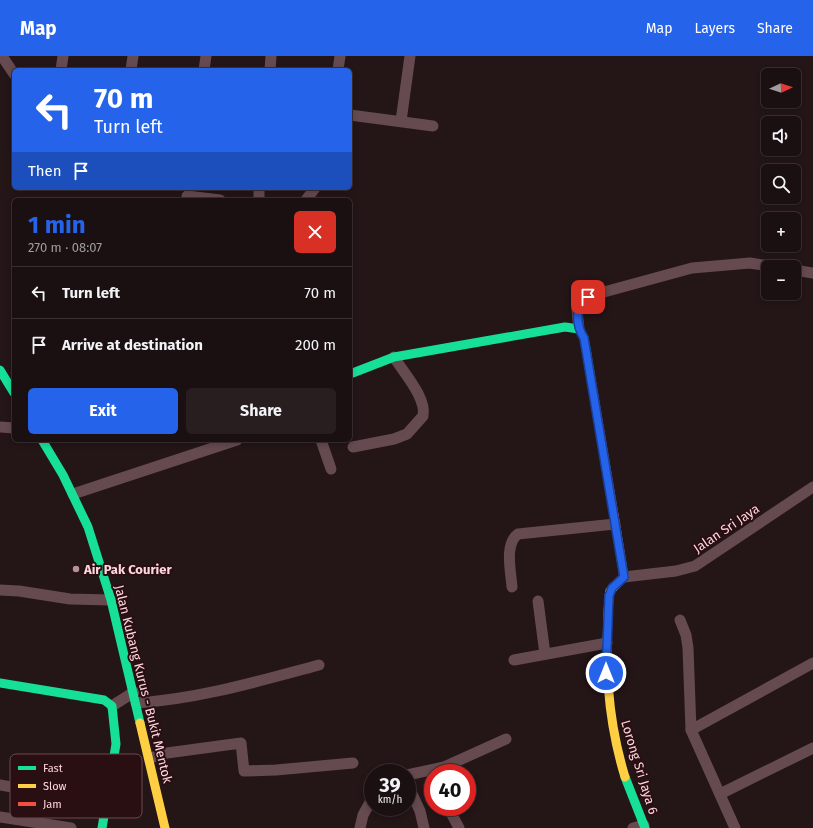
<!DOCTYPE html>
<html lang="en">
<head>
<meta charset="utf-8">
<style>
  :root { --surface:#1b1011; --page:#281e1f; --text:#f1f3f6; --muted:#a09d9f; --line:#393031; --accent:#2563eb }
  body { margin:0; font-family:"Fira Sans",sans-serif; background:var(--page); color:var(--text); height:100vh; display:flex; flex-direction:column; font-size:15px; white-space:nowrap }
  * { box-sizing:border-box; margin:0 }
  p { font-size:13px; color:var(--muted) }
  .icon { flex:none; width:22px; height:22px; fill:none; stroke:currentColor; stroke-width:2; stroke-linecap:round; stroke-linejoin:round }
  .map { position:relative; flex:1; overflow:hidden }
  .panel { position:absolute; left:12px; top:142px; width:340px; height:244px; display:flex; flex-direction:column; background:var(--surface); border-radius:6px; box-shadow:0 2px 6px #0003,0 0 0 1px var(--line) }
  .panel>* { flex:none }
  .guide { position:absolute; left:12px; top:12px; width:340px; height:122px; border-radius:6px; box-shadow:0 2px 6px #0003,0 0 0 1px var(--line); background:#2563eb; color:#fff; overflow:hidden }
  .needle { width:26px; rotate:86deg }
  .controls { position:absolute; left:761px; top:12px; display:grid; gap:8px }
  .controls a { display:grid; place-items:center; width:40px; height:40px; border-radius:6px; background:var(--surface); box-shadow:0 2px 6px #0003,0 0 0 1px var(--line); font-size:20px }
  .speed { position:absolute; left:364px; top:708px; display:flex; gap:8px; font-size:20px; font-weight:700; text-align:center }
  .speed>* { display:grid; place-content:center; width:52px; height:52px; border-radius:50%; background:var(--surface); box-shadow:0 2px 6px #0003,0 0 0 1px var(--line); line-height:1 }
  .speed small { font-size:10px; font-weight:400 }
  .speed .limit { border:6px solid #d22; background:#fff; color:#111 }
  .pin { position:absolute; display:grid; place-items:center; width:34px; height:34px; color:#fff; margin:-17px; border-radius:8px; box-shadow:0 2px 6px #0006 }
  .me { position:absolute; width:44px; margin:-22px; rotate:0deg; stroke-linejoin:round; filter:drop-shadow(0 0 3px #0008) }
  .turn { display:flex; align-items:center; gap:14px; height:84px; padding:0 16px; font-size:18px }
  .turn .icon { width:52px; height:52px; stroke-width:2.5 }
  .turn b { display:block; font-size:28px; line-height:34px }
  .then { display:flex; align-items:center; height:38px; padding:0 16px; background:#0003; gap:8px; font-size:15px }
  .round { display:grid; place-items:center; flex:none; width:42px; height:42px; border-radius:6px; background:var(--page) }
  .overview { display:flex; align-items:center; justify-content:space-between; height:68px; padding:0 16px }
  h1 { font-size:24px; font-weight:700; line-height:30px; color:var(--accent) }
  .primary-button { display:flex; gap:8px; margin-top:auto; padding:8px 16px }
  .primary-button a { flex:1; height:46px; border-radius:6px; background:var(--accent); color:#fff; font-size:16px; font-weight:700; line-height:46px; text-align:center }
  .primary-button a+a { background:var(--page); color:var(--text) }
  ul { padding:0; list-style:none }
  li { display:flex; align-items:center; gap:12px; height:52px; padding:0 16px; border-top:1px solid var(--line) }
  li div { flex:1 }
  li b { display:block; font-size:15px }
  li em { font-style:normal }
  header { display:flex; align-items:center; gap:24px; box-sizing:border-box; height:56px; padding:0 20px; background:var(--accent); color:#fff }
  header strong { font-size:19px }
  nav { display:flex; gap:22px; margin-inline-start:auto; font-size:14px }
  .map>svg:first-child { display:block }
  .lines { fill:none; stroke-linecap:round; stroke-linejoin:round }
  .street { stroke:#654a50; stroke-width:11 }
  .fast { stroke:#16e098; stroke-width:9 }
  .slow { stroke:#ffcf43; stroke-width:9 }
  .jam { stroke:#f24e42; stroke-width:9 }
  .route-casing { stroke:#184099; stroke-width:10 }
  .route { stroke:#2563eb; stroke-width:7 }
  .poi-dot { fill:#b29398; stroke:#2a0f12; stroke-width:1.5 }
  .labels { text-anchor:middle; stroke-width:4; stroke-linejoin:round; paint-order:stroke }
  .street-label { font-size:13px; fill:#ffd7de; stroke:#2a0f12 }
  .poi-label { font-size:13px; font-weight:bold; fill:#ffd7de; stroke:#2a0f12; text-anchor:start }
  .key { fill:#2a0f12; stroke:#6a4b4f; stroke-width:1 }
  .key-label { font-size:11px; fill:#ffd7de }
</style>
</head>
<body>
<header>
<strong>Map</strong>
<nav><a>Map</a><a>Layers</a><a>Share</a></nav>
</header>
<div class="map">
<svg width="813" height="772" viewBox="0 0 813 772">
  <rect width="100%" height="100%" fill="#241517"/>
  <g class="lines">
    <g class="street">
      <polyline points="2,0 14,18"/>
      <polyline points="61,14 63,0"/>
      <polyline points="131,14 133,0"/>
      <polyline points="204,14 206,0"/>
      <polyline points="270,14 271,0"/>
      <polyline points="338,14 340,0"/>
      <polyline points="350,59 433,70"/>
      <polyline points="401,65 410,0"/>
      <polyline points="187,140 220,144"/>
      <polyline points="259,144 259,132"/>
      <polyline points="306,144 315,132"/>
      <polyline points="794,214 813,217"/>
      <polyline points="579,273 577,254 581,245 604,236 692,212 750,207 775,211"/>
      <polyline points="0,371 14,372"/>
      <polyline points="321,384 331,413"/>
      <path d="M353,391L394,383L407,378L423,360C427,342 403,316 394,301"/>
      <polyline points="73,438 237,384"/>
      <polyline points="624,521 676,515 695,510 813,431"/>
      <path d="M512,531C511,516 504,488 518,478L615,468"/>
      <polyline points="0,534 19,535 70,543 111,544"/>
      <polyline points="538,545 545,598"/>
      <polyline points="680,564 686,579 688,592 691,674 735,772"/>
      <polyline points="514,604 607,587"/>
      <path d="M136,647C199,643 259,625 319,609"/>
      <polyline points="112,650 134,636"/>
      <polyline points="691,674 813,607"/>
      <polyline points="150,702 167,697 241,687 244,715 276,714 353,707"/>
      <polyline points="407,719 444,711 506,683"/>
      <polyline points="407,727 420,755 424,772"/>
      <polyline points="0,729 107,748"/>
      <polyline points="720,738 813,692"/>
      <polyline points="448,751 459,772"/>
      <polyline points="0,761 71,772"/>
      <polyline points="360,772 363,759 373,741"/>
      <polyline points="633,772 644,769"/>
    </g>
    <g class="fast">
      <polyline points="0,314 14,337"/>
      <polyline points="350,318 394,301 565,271 579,273 584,282 587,299"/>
      <polyline points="42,384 63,419 88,471 111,544 140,667"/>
      <polyline points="0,627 104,644 112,650 116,688 102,772"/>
      <polyline points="625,721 645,772"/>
    </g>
    <g class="slow">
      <path d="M614,459L624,521L610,535L609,540C605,604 606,659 625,721"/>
      <polyline points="140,667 165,772"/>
    </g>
    <polyline class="jam" points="587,299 614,459"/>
  </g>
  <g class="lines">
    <g class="route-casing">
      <path id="route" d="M588,241L581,245C576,258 577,271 584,282L624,521L612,532L609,540L606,617"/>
    </g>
    <use href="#route" class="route"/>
  </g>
  <circle class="poi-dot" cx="76" cy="513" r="4"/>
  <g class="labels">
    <g class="street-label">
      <text transform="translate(726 472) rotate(-34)" y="5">Jalan Sri Jaya</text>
      <text transform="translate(144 628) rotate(76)" y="5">Jalan Kubang Kurus - Bukit Mentok</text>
      <text transform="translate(640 711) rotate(73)" y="5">Lorong Sri Jaya 6</text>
    </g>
    <g class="poi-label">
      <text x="84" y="518">Air Pak Courier</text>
    </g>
  </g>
  <rect x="10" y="698" width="132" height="64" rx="6" class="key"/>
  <rect x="18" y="710" width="18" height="4" fill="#16e098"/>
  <rect x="18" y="728" width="18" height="4" fill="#ffcf43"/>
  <rect x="18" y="746" width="18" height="4" fill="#f24e42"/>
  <g class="key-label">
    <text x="43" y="716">Fast</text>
    <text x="43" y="734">Slow</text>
    <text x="43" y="752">Jam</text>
  </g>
</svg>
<div class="controls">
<a><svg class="needle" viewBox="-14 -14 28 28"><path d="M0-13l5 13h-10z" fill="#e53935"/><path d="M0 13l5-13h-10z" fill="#a09d9f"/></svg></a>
<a><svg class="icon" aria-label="sound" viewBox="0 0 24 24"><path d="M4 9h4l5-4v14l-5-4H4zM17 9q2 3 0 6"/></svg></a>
<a><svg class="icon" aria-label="search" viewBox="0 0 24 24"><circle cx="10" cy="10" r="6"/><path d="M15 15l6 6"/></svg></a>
<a>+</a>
<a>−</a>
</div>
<div class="speed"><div>39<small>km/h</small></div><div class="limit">40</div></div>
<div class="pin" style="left:588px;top:241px;background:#d93025"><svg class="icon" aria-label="arrive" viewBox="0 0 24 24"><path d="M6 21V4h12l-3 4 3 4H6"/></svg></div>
<svg class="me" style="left:606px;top:617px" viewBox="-20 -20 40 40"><circle r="17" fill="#2563eb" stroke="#fff" stroke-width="3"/><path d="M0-11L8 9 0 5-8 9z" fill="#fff"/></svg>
<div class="guide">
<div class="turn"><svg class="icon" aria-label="left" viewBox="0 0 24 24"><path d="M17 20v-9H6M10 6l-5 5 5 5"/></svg><div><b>70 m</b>Turn left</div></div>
<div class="then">Then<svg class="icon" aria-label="arrive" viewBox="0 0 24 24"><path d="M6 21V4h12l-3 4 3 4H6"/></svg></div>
</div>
<section class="panel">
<div class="overview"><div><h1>1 min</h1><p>270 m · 08:07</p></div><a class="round" style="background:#d93025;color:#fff"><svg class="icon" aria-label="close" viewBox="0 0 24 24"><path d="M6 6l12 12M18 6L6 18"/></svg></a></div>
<ul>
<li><svg class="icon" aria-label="left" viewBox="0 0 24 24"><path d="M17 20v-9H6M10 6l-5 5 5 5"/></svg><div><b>Turn left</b></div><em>70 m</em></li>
<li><svg class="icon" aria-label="arrive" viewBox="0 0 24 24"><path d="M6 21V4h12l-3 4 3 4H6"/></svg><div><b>Arrive at destination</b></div><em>200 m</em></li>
</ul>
<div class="primary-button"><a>Exit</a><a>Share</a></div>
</section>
</div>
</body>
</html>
